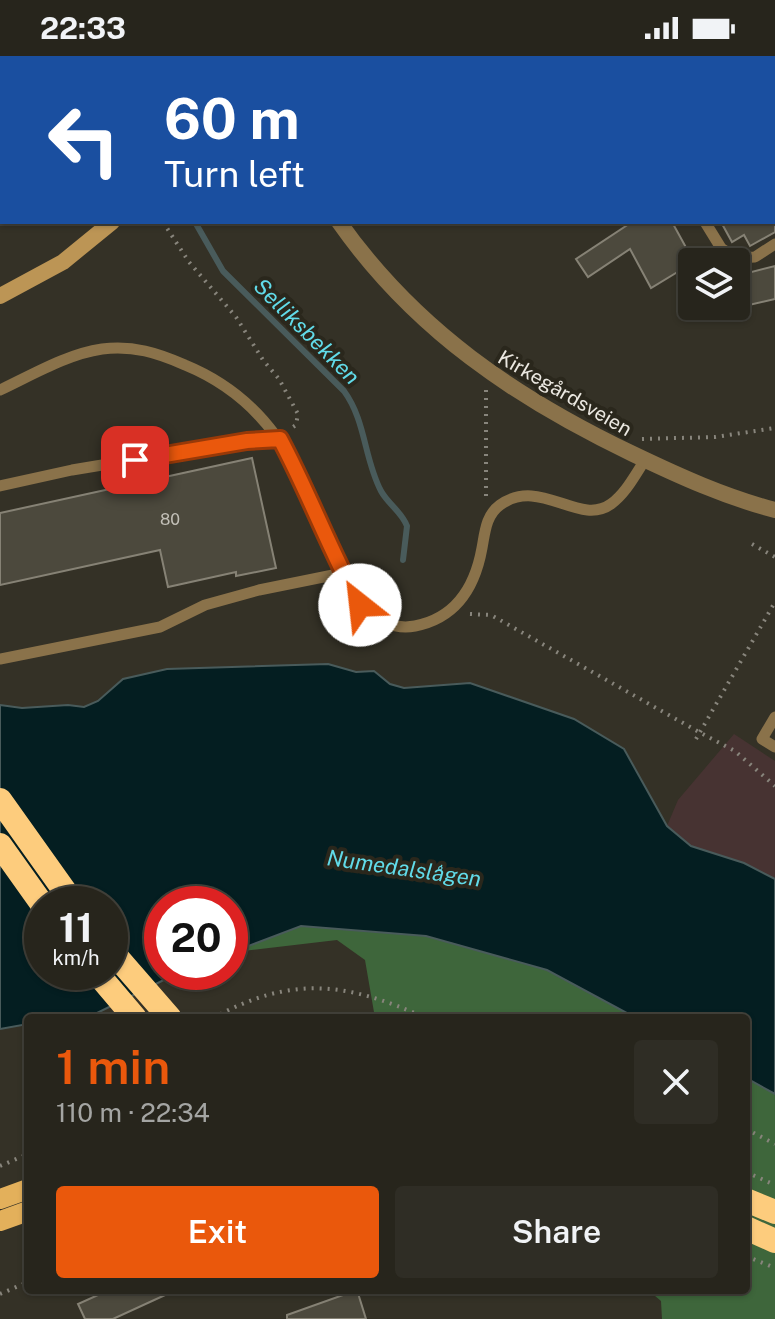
<!DOCTYPE html>
<html lang="en">
<head>
<meta charset="utf-8">
<style>
  :root { --surface:#27251c; --page:#2f2d25; --text:#f1f3f6; --muted:#a4a5a3; --line:#43423b; --accent:#ea580c }
  body { margin:0; font-family:"Public Sans",sans-serif; background:var(--page); color:var(--text); height:100vh; display:flex; flex-direction:column; font-size:30px; white-space:nowrap }
  * { box-sizing:border-box; margin:0 }
  p { font-size:26px; color:var(--muted) }
  .icon { flex:none; width:44px; height:44px; fill:none; stroke:currentColor; stroke-width:2; stroke-linecap:round; stroke-linejoin:round }
  .map { position:relative; flex:1; overflow:hidden }
  .sheet { position:absolute; left:24px; top:958px; width:726px; height:280px; display:flex; flex-direction:column; background:var(--surface); border-radius:8px; box-shadow:0 2px 6px #0004,0 0 0 2px var(--line) }
  .sheet>* { flex:none }
  .hud { position:absolute; left:0px; top:0px; width:776px; height:168px; box-shadow:0 2px 6px #0004,0 0 0 2px var(--line); background:#1a4fa0; color:#fff; overflow:hidden }
  .buttons { position:absolute; left:678px; top:192px; display:grid; gap:16px }
  .buttons a { display:grid; place-items:center; width:72px; height:72px; border-radius:8px; background:var(--surface); box-shadow:0 2px 6px #0004,0 0 0 2px var(--line); font-size:40px }
  .speed { position:absolute; left:24px; top:830px; display:flex; gap:16px; font-size:40px; font-weight:700; text-align:center }
  .speed>* { display:grid; place-content:center; width:104px; height:104px; border-radius:50%; background:var(--surface); box-shadow:0 2px 6px #0004,0 0 0 2px var(--line); line-height:1 }
  .speed small { font-size:20px; font-weight:400 }
  .speed .limit { border:12px solid #d22; background:#fff; color:#111 }
  .pin { position:absolute; display:grid; place-items:center; width:68px; height:68px; color:#fff; margin:-34px; border-radius:16px; box-shadow:0 4px 12px #0006 }
  .me { position:absolute; width:88px; margin:-44px; rotate:331deg; stroke-linejoin:round; filter:drop-shadow(0 0 6px #0008) }
  .turn { display:flex; align-items:center; gap:28px; height:168px; padding:0 32px; font-size:36px }
  .turn .icon { width:104px; height:104px; stroke-width:2.5 }
  .turn b { display:block; font-size:56px; line-height:68px }
  .round { display:grid; place-items:center; flex:none; width:84px; height:84px; border-radius:8px; background:var(--page) }
  .overview { display:flex; align-items:center; justify-content:space-between; height:136px; padding:0 32px }
  h1 { font-size:48px; font-weight:600; line-height:60px; color:var(--accent) }
  .primary-button { display:flex; gap:16px; margin-top:auto; padding:16px 32px }
  .primary-button a { flex:1; height:92px; border-radius:8px; background:var(--accent); color:#fff; font-size:32px; font-weight:600; line-height:92px; text-align:center }
  .primary-button a+a { background:var(--page); color:var(--text) }
  .status { display:flex; justify-content:space-between; align-items:center; height:56px; padding:0 40px; background:var(--surface); direction:ltr }
  .status svg { height:22px; fill:currentColor }
  .map>svg:first-child { display:block }
  .commercial { fill:#473332 }
  .forest { fill:#3e663b }
  .water { fill:#041e21; stroke:#495b5b; stroke-width:2; fill-rule:evenodd }
  .lines { fill:none; stroke-linecap:round; stroke-linejoin:round }
  .stream { stroke:#495b5b; stroke-width:6 }
  .building { fill:#4c493d; stroke:#868275; stroke-width:2 }
  .path { stroke:#88857c; stroke-width:4; stroke-dasharray:2 6; stroke-linecap:butt }
  .lane { stroke:#8a724a; stroke-width:11 }
  .street { stroke:#8a724a; stroke-width:16 }
  .secondary { stroke:#bc9555; stroke-width:16 }
  .primary { stroke:#e3b05b; stroke-width:20 }
  .highway { stroke:#fdcc7d; stroke-width:24 }
  .route-casing { stroke:#983908; stroke-width:20 }
  .route { stroke:#ea580c; stroke-width:14 }
  .labels { text-anchor:middle; stroke-width:8; stroke-linejoin:round; paint-order:stroke }
  .number-label { font-size:16px; fill:#c3c0b8 }
  .street-label { font-size:20px; fill:#ebe8e1; stroke:#2a271c }
  .water-label { font-size:22px; font-style:italic; fill:#61dbe9; stroke:#2a271c }
</style>
</head>
<body>
<div class="status"><b>22:33</b><svg viewBox="0 0 49 12"><path d="M0 12V9h3v3zM5 12V6h3v6zM10 12V3h3v9zM15 12V0h3v12zM26 1h20v11H26zM47 4h2v5h-2z"/></svg></div>
<div class="map">
<svg width="775" height="1263" viewBox="0 0 775 1263">
  <rect width="100%" height="100%" fill="#343126"/>
  <polygon class="commercial" points="734,678 775,705 775,823 743,807 691,790 667,770 678,744"/>
  <g class="forest">
    <polygon points="301,870 426,880 547,914 636,962 375,962 365,904 337,884 234,896"/>
    <polygon points="746,1022 775,1038 775,1263 662,1263 661,1245 648,1234 746,1234"/>
  </g>
  <path class="water" d="M328,608L356,616L374,615L390,628L404,632L470,627L574,663L624,693L667,770L691,790L744,807L775,823V1038L746,1022V962H636L547,914L426,880L301,870L230,897V848H162V916H180L93,959L28,962V968L0,973V649L22,652L68,649L84,651L98,645L123,623L167,613ZM42,848H110V916H42Z"/>
  <g class="lines">
    <g class="stream">
      <polyline points="98,0 99,2"/>
      <path d="M195,166L223,215L344,335C366,365 364,403 381,435C388,448 402,456 407,470L403,504"/>
    </g>
  </g>
  <g class="building">
    <polygon points="632,166 672,166 694,206 651,232 630,193 588,221 576,203"/>
    <polygon points="721,166 775,166 775,176 750,190 744,179 732,186"/>
    <polygon points="775,210 775,243 736,252 736,220"/>
    <polygon points="252,402 276,512 236,520 236,516 168,531 160,494 0,529 0,457"/>
    <polygon points="109,1234 176,1234 113,1263 85,1263 78,1248"/>
    <polygon points="357,1234 366,1263 287,1263 287,1259"/>
  </g>
  <g class="lines">
    <g class="path">
      <polyline points="24,0 26,2"/>
      <polyline points="163,166 189,206 236,261 263,304 279,323 298,358 296,369 290,373"/>
      <polyline points="486,334 486,442"/>
      <polyline points="642,383 715,381 775,372"/>
      <polyline points="752,488 775,501"/>
      <polyline points="470,558 491,559 699,676 735,695 775,730"/>
      <polyline points="696,683 775,546"/>
      <path d="M213,962C292,919 346,926 426,962"/>
      <polyline points="746,1073 775,1088"/>
      <polyline points="0,1110 28,1098"/>
      <polyline points="746,1116 775,1129"/>
      <polyline points="746,1200 775,1212"/>
      <polyline points="0,1238 28,1226"/>
    </g>
    <g class="lane">
      <polyline points="622,0 623,2"/>
      <polyline points="705,166 721,192 736,202 755,201 775,188"/>
      <path d="M0,334C32,319 67,298 102,293C133,289 158,297 185,309C297,355 308,454 360,549C374,564 394,574 415,570C456,562 475,531 482,492C485,476 486,459 500,449C540,420 579,471 611,448C626,437 635,419 645,404"/>
      <polyline points="0,430 72,414 247,385 280,383"/>
      <polyline points="0,603 160,571 205,549 259,534 343,517"/>
      <polyline points="775,661 762,683 775,691"/>
    </g>
    <g class="street">
      <polyline points="305,2 305,0"/>
      <path d="M339,166C415,274 516,342 633,398C679,420 725,441 775,454"/>
    </g>
    <g class="secondary">
      <polyline points="212,2 213,0"/>
      <polyline points="0,240 63,206 112,166"/>
    </g>
    <g class="primary">
      <polyline points="0,1143 28,1133"/>
      <polyline points="0,1165 28,1155"/>
    </g>
    <g class="highway">
      <polyline points="0,744 74,848"/>
      <polyline points="0,789 42,848"/>
      <polyline points="110,893 170,962"/>
      <polyline points="96,916 135,962"/>
      <polyline points="746,1144 775,1156"/>
      <polyline points="746,1172 775,1185"/>
    </g>
  </g>
  <g class="lines">
    <g class="route-casing">
      <path id="route" d="M135,404L247,385L280,383C309,437 330,495 360,549"/>
    </g>
    <use href="#route" class="route"/>
  </g>
  <g class="labels">
    <g class="number-label">
      <text x="170" y="469">80</text>
    </g>
    <g class="street-label">
      <text transform="translate(565 337) rotate(30)" y="7">Kirkegårdsveien</text>
    </g>
    <g class="water-label">
      <text transform="translate(307 275) rotate(45)" y="8">Selliksbekken</text>
      <text transform="translate(404 812) rotate(8)" y="8">Numedalslågen</text>
    </g>
  </g>
</svg>
<div class="buttons">
<a><svg class="icon" aria-label="layers" viewBox="0 0 24 24"><path d="M12 4l9 5-9 5-9-5zM3 14l9 5 9-5"/></svg></a>
</div>
<div class="speed"><div>11<small>km/h</small></div><div class="limit">20</div></div>
<div class="pin" style="left:135px;top:404px;background:#d93025"><svg class="icon" aria-label="arrive" viewBox="0 0 24 24"><path d="M6 21V4h12l-3 4 3 4H6"/></svg></div>
<svg class="me" style="left:360px;top:549px" viewBox="-20 -20 40 40"><circle r="19" fill="#fff"/><path d="M0-13L10 11 0 6-10 11z" fill="#ea580c"/></svg>
<div class="hud">
<div class="turn"><svg class="icon" aria-label="left" viewBox="0 0 24 24"><path d="M17 20v-9H6M10 6l-5 5 5 5"/></svg><div><b>60 m</b>Turn left</div></div>
</div>
<section class="sheet">
<div class="overview"><div><h1>1 min</h1><p>110 m · 22:34</p></div><a class="round"><svg class="icon" aria-label="close" viewBox="0 0 24 24"><path d="M6 6l12 12M18 6L6 18"/></svg></a></div>
<div class="primary-button"><a>Exit</a><a>Share</a></div>
</section>
</div>
</body>
</html>
